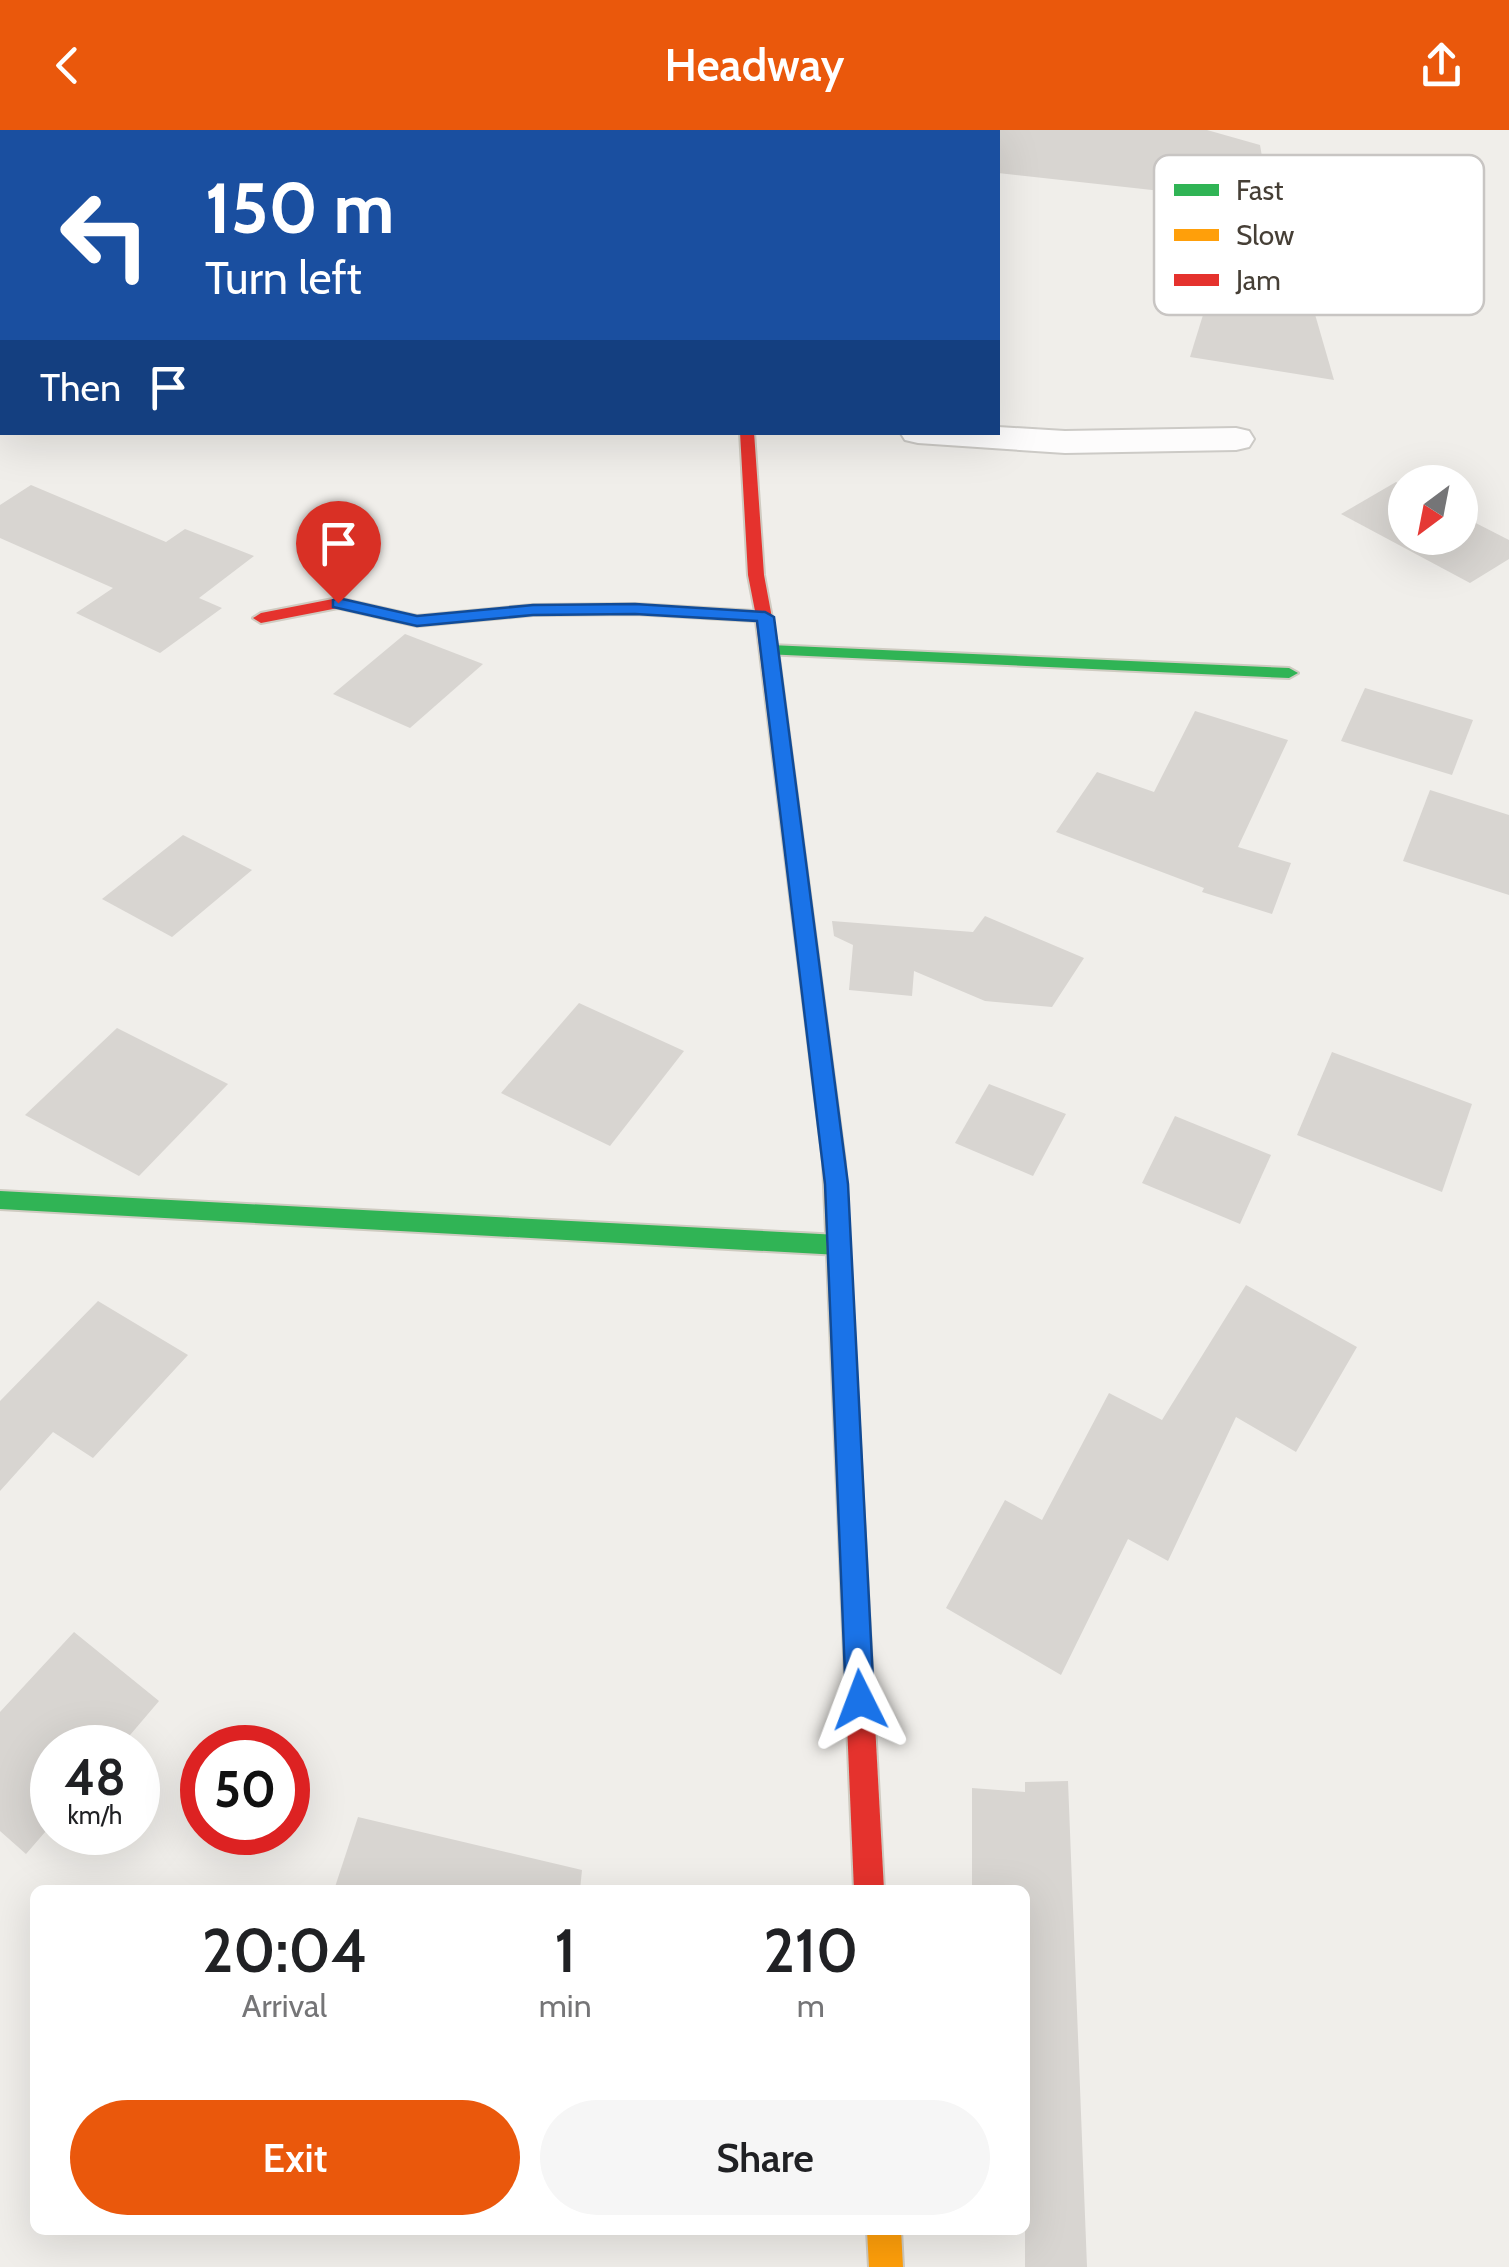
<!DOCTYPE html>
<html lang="en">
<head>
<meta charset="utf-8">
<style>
  :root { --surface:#fff; --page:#f6f6f6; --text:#202124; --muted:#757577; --accent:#ea580c }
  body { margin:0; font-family:Cabin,sans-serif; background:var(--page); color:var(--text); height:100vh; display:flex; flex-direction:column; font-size:38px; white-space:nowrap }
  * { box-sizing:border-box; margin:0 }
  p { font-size:32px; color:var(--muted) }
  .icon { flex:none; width:55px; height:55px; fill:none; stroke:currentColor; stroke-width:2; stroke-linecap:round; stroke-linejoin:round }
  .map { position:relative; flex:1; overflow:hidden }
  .side { position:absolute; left:30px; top:1755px; width:1000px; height:350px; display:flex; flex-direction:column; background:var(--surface); border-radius:15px; box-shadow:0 10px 40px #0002 }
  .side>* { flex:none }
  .banner { position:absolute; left:0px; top:0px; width:1000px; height:305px; box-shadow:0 10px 40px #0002; background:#1a4fa0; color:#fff; overflow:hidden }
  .needle { width:65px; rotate:212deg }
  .fabs { position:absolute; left:1388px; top:335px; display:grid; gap:20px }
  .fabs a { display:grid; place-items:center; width:90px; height:90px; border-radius:50%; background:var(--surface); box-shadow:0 10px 40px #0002; font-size:50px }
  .speed { position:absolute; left:30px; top:1595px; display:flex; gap:20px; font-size:50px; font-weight:700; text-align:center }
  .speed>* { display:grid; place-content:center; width:130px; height:130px; border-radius:50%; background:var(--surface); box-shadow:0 10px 40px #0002; line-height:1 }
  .speed small { font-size:25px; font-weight:400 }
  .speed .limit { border:15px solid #d22; background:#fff; color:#111 }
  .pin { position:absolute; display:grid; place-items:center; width:85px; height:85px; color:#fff; margin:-102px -42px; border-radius:50% 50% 50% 0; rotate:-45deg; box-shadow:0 0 10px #0007 }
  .pin .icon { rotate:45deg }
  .me { position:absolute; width:110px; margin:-55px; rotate:357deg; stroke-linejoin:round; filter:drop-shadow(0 0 8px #0008) }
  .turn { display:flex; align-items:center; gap:35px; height:210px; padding:0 40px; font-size:45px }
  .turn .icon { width:130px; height:130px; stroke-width:2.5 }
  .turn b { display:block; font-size:70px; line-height:85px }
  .then { display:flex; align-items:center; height:95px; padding:0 40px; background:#0003; gap:20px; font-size:38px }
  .eta { display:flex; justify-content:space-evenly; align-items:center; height:170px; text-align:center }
  .eta b { font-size:60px; font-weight:600; line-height:70px }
  .action { display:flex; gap:20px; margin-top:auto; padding:20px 40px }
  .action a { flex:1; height:115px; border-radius:60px; background:var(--accent); color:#fff; font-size:40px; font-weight:600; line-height:115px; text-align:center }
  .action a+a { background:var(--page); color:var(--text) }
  header { display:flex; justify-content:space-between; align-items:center; height:130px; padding:0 40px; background:var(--accent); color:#fff; font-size:45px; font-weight:600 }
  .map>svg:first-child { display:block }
  .building { fill:#d8d5d1 }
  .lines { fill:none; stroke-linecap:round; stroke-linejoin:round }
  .street-casing { stroke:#cccac6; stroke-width:4 }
  .fast-casing { stroke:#cfcbc1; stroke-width:4 }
  .slow-casing { stroke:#cfcbc1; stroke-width:4 }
  .jam-casing { stroke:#cfcbc1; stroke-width:4 }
  .street { fill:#fdfcfc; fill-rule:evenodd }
  .fast { fill:#30b455; fill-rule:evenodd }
  .slow { fill:#ff9f0a; fill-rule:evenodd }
  .jam { fill:#e5322d; fill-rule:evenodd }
  .route { fill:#1a73e8; stroke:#114b97; stroke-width:2.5 }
  .key { fill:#fff; stroke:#c8c5c3; stroke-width:2.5 }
  .key-label { font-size:28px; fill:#463f36 }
</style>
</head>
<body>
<header><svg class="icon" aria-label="back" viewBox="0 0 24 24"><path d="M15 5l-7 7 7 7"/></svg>Headway<svg class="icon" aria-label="share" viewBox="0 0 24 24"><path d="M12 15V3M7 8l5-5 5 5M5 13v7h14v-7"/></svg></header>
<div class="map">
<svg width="1509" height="2137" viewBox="0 0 1509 2137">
  <rect width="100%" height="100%" fill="#f0eeea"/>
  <g class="building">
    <polygon points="918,0 1207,0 1260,15 1270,73 998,43 998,2"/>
    <polygon points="1299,129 1334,250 1190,227 1220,130"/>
    <polygon points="1396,352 1405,357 1405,408 1460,408 1460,385 1509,410 1509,429 1470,453 1341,384"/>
    <polygon points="31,355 166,412 185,399 254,426 199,468 222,478 160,523 76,483 113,458 0,408 0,375"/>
    <polygon points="405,504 483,534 410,598 333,564"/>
    <polygon points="1365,558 1473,590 1452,645 1341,611"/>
    <polygon points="1195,581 1288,610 1238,717 1291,733 1272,784 1202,762 1204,758 1056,702 1097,642 1154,662"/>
    <polygon points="1430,660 1509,685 1509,765 1403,731"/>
    <polygon points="183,705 252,740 172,807 102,769"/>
    <polygon points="985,786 1084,828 1052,877 985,871 914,841 912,866 849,860 853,815 834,806 832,791 973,802"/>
    <polygon points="579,873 684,921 610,1016 501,963"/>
    <polygon points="117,898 228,954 139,1046 25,985"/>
    <polygon points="1332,922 1472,974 1442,1062 1297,1005"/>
    <polygon points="989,954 1066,984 1033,1046 955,1013"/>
    <polygon points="1175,986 1271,1025 1240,1094 1142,1053"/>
    <polygon points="1246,1155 1357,1217 1296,1322 1236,1287 1168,1431 1128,1409 1061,1545 946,1478 1005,1370 1042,1390 1109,1263 1162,1290"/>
    <polygon points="98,1171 188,1225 93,1328 53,1302 0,1361 0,1271"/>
    <polygon points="74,1502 159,1571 119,1618 52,1618 52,1694 26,1724 0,1701 0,1582"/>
    <polygon points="1068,1651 1087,2137 1025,2137 1025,1760 972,1760 972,1658 1025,1662 1025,1652"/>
    <polygon points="358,1687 582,1740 580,1760 334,1760"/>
  </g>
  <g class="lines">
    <g class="street-casing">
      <g id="street">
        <polygon points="0,130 2,131 2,150 0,150"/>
        <polygon points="0,199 2,200 2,220 0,220"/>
        <polygon points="998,297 1065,301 1236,298 1249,301 1254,309 1249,317 1236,320 1065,323 918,313 905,310 900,302 998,302"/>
      </g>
    </g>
    <g class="fast-casing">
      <g id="fast">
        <polygon points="770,515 1289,538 1298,543 1289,548 764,524 762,520"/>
        <polygon points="0,1061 839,1105 847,1108 850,1115 847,1122 839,1125 0,1079"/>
      </g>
    </g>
    <g class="slow-casing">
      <g id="slow">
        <polygon points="834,1023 842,1026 845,1032 875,1594 871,1604 861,1608 851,1604 847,1594 823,1032 826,1026"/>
        <polygon points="867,2100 901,2100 903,2137 869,2137"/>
      </g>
    </g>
    <g class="jam-casing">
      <g id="jam">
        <polygon points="688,0 700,0 700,2 689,2"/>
        <polygon points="740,302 754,302 764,445 778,520 845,1032 842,1038 826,1038 823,1032 756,491 635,484 533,485 417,496 338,478 261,493 253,488 261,483 338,468 417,486 533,475 635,474 755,481 748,445"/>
        <polygon points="861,1580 871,1584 875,1594 884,1760 854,1760 847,1594 851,1584"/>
      </g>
    </g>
    <use href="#street" class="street"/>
    <use href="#fast" class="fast"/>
    <use href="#slow" class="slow"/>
    <use href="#jam" class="jam"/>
  </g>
  <polygon class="route" points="338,468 417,486 533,475 635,474 765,482 774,487 848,1054 874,1570 870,1580 860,1584 850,1580 846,1570 825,1054 757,491 635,484 533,485 417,496 333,477 333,470"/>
  <rect x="1154" y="25" width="330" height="160" rx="15" class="key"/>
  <rect x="1174" y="54" width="45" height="12" fill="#30b455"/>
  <rect x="1174" y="99" width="45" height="12" fill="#ff9f0a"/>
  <rect x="1174" y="144" width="45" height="12" fill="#e5322d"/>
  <g class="key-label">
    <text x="1236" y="70">Fast</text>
    <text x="1236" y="115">Slow</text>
    <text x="1236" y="160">Jam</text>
  </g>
</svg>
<div class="fabs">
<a><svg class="needle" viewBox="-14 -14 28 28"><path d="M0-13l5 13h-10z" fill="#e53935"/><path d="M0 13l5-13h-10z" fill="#757577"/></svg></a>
</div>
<div class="speed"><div>48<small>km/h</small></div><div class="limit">50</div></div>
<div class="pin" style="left:338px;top:473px;background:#d93025"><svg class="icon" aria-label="arrive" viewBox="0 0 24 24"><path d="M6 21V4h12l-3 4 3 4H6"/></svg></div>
<svg class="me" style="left:860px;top:1570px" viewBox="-20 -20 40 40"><path d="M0-17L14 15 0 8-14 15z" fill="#1a73e8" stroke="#fff" stroke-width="4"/></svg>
<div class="banner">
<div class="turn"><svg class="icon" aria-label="left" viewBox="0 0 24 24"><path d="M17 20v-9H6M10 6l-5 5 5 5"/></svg><div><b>150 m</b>Turn left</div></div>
<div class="then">Then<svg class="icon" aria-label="arrive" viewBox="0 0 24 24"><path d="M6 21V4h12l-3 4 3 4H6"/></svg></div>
</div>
<section class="side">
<div class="eta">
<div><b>20:04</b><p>Arrival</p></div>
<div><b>1</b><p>min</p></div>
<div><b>210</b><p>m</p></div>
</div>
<div class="action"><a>Exit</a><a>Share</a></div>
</section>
</div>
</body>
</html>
